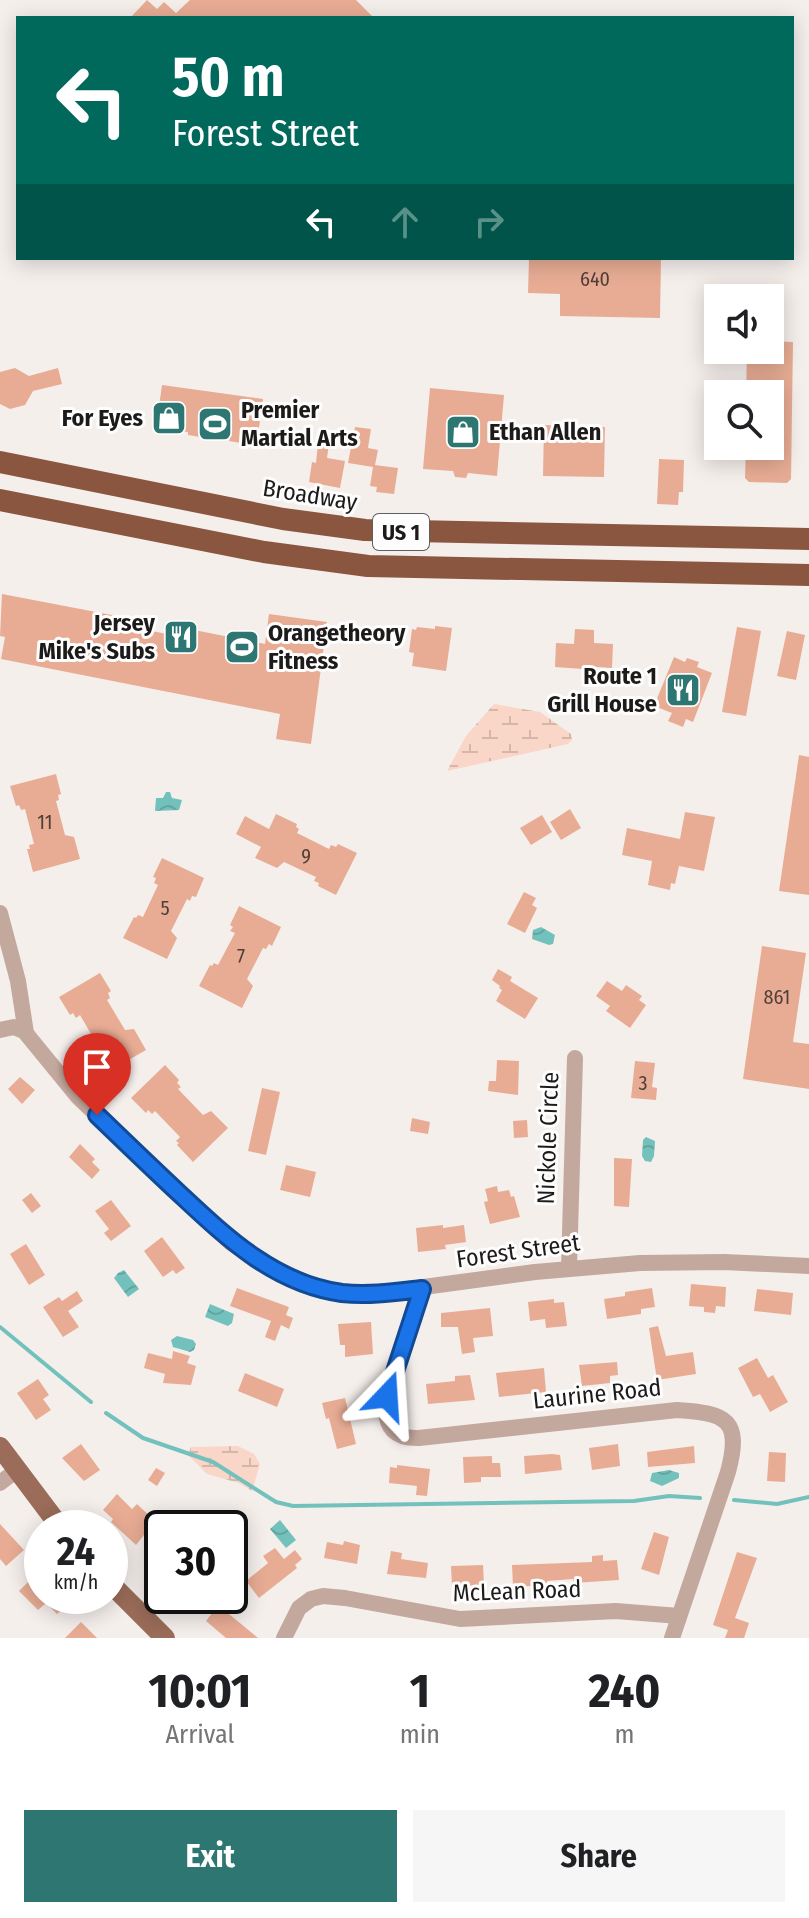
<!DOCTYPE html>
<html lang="en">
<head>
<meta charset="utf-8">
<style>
  :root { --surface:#fff; --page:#f6f6f6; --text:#202124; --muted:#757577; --accent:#2d7672 }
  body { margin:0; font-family:"Fira Sans Condensed",sans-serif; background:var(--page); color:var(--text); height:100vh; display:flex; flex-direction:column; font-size:30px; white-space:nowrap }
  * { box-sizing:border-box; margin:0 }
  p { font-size:26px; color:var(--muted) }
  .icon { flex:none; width:44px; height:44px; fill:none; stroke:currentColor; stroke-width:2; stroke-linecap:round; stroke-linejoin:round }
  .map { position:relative; height:1638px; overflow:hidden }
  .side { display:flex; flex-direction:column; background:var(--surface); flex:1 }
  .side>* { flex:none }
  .top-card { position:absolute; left:16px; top:16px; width:778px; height:244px; border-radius:0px; box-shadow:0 4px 20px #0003; background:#00695c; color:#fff; overflow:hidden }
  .fabs { position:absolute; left:704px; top:284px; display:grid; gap:16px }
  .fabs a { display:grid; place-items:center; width:80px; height:80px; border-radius:0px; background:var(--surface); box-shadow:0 4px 20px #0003; font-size:40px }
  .speed { position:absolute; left:24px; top:1510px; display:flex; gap:16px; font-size:40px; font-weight:700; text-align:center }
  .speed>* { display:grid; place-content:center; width:104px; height:104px; border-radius:50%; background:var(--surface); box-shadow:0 4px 20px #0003; line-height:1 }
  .speed small { font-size:20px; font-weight:400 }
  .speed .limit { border:4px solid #111; border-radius:12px; background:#fff; color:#111 }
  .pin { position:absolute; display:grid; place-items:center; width:68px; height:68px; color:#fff; margin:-82px -34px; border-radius:50% 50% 50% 0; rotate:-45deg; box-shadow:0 0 8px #0007 }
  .pin .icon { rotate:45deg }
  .me { position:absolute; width:88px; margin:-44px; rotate:20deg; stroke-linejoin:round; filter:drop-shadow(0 0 6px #0008) }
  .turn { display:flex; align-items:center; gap:28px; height:168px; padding:0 24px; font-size:36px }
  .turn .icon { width:104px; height:104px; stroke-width:2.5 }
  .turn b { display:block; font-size:56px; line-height:68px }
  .lanes { display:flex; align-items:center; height:76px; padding:0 24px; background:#0003; justify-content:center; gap:40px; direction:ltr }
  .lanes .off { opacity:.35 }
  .eta { display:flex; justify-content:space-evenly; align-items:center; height:136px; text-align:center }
  .eta b { font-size:48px; font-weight:700; line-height:56px }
  .primary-button { display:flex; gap:16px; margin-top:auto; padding:16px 24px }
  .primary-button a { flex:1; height:92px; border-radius:0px; background:var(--accent); color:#fff; font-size:32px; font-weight:700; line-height:92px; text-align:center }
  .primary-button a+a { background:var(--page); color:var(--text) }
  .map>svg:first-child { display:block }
  .wetland { fill:url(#wetland-marsh) }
  .water { fill:url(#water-waves) }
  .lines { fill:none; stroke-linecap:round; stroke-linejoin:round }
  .stream { stroke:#73c1bc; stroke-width:4 }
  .building { fill:#e8ac94 }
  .minor { stroke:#c3a89d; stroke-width:16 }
  .major { stroke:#9a6c59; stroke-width:20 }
  .highway { stroke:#8a5640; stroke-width:22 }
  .route-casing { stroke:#114b97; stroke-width:20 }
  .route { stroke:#1a73e8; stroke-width:14 }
  .labels { text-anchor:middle; stroke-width:6; stroke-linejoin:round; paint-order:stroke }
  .number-label { font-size:20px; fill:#503f38 }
  .shield { fill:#fefdfd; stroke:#605f5e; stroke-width:2 }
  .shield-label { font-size:22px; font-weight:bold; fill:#1d1b1a }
  .poi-label { font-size:24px; font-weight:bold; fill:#1d1b1a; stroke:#fefdfd; text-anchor:start }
  .street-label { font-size:24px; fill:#1d1b1a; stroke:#fefdfd }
</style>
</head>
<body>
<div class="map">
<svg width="809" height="1638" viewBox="0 0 809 1638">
  <defs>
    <pattern id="wetland-marsh" width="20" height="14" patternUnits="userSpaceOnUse" patternTransform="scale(2)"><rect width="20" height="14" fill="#f9d6c7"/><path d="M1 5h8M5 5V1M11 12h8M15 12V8" fill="none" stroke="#d5b7aa"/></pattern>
    <pattern id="water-waves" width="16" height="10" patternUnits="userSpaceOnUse" patternTransform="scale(2)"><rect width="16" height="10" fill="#73c1bc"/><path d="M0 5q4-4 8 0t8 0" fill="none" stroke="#63a5a1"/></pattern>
  </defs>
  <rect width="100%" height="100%" fill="#f5efec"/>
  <g class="wetland">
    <polygon points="494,704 540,712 571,734 572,740 568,744 447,771 466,736"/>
    <polygon points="238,1446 254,1454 260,1464 252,1491 239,1483 207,1474 188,1455 191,1447"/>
  </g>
  <g class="water">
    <polygon points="166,792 170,792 172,798 182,800 179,810 155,811 156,798 163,798"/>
    <polygon points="541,927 555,935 553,944 549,945 532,939 533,930"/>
    <polygon points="646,1137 655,1141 654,1156 651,1162 645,1161 642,1156 643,1140"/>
    <polygon points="124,1270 139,1289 128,1297 114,1278 118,1273"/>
    <polygon points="210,1304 234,1314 232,1323 228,1326 205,1317"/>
    <polygon points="177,1336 193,1340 196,1344 194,1350 190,1352 173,1347 171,1340"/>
    <polygon points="669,1470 679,1473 679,1478 662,1486 650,1481 652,1473"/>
    <polygon points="280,1520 296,1540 286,1548 270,1529"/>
  </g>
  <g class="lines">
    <g class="stream">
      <polyline points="0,1327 91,1402"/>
      <polyline points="106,1413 143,1438 213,1462 276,1502 293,1506 634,1501 669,1496 700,1498"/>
      <polyline points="734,1500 777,1504 809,1497"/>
    </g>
  </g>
  <g class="building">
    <polygon points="147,0 157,9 164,2 176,13 190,0 356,0 374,18 130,18"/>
    <polygon points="529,258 661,258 660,318 560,316 560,294 528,293"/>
    <polygon points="770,341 793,342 791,479 787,483 749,482 745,478 746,446 770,446 770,394 746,394 747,350 770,350"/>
    <polygon points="15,368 29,376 58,368 62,384 33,391 25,405 10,409 0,404 0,372"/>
    <polygon points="162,385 263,399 257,442 241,440 241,443 229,441 230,438 200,434 200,437 188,435 188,432 156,428"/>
    <polygon points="430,388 504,395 497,476 468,473 466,478 455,477 453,471 423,469"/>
    <polygon points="544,425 605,427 604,477 543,476"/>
    <polygon points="355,427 371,429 368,448 378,450 375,465 398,468 394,494 376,492 377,487 370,486 373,467 348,463"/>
    <polygon points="318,443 329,444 327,458 345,461 340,488 309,482 312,462 316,463"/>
    <polygon points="659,459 684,460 683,492 679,492 678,505 657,504"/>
    <polygon points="2,594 117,616 116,624 167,634 169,625 265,644 269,614 327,622 311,744 276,739 280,714 1,659 5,637 0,636"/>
    <polygon points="435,626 452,628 446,671 412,666 414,653 409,652 412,629 416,630 417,627 435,629"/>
    <polygon points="737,627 761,631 746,716 722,712"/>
    <polygon points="575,629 594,630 594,643 613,644 612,668 597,667 597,670 555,667 556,643 574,644"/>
    <polygon points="787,631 805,635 796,680 777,676"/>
    <polygon points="674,657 685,662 687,658 699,662 697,667 712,673 693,722 686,719 683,727 668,721 672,713 654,706"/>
    <polygon points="799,755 809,757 809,895 779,891"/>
    <polygon points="56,774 61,794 58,795 59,800 56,801 65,835 74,837 80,859 33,872 27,849 30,849 29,845 34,844 25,809 21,810 19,805 16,806 10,786"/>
    <polygon points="570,809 581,828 561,840 550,822"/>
    <polygon points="685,812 715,817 704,871 679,866 675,884 671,883 670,890 648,885 652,861 622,855 627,828 680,839"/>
    <polygon points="276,814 297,824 296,827 299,829 297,833 329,849 331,845 336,847 338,844 357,853 336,895 318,886 319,883 314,881 316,877 284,862 277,868 255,858 261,847 236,834 245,816 269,829"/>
    <polygon points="542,815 552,832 531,845 520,828"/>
    <polygon points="162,858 204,878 196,897 192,896 190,901 187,899 171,931 177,938 167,959 123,938 134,917 136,918 138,915 143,917 158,885 154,883 156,878 153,877"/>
    <polygon points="524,892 536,898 532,905 537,908 525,933 507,924"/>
    <polygon points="239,906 281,927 272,946 269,944 266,949 263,948 247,979 253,986 242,1008 199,986 210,965 212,966 214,963 218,965 235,933 230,931 233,927 230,925"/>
    <polygon points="762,946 806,953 793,1042 809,1044 809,1089 743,1079"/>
    <polygon points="498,969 512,977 510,981 538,998 525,1019 496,1001 502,990 499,988 500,986 492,980"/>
    <polygon points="100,973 111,991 108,993 110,998 107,1000 125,1030 134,1029 146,1050 104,1074 92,1054 95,1052 93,1049 98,1046 80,1015 76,1018 73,1013 70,1015 59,997"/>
    <polygon points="607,981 622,991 626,985 642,996 639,1000 646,1005 630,1028 606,1011 610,1006 596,996"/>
    <polygon points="497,1060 519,1061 518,1095 488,1091 489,1081 496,1081"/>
    <polygon points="635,1061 655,1063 652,1087 657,1088 656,1100 631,1098"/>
    <polygon points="165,1065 179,1080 177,1083 181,1087 178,1089 203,1115 211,1111 228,1128 193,1162 177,1145 179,1143 176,1141 180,1137 155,1111 152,1114 148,1110 146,1113 131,1098"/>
    <polygon points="20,1077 35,1090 22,1104 8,1089"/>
    <polygon points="262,1088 280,1092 266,1155 248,1151"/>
    <polygon points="412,1118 430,1122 428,1134 410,1131"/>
    <polygon points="527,1120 528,1137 514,1138 513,1121"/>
    <polygon points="80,1144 95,1159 92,1162 100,1170 92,1179 69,1157"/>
    <polygon points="614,1158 632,1159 629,1207 614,1206"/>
    <polygon points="286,1165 316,1172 310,1197 280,1190"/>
    <polygon points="497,1186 498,1192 509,1190 511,1197 514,1196 520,1217 490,1224 484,1202 488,1201 485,1189"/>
    <polygon points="31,1193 41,1206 32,1213 22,1200"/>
    <polygon points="111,1200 131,1226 111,1241 104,1233 109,1229 95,1211"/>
    <polygon points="443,1225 443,1228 464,1225 466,1242 445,1245 446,1249 418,1252 416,1228"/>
    <polygon points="162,1237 185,1268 176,1274 173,1270 163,1277 144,1251"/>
    <polygon points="26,1244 45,1275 29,1285 10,1254"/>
    <polygon points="691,1284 726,1287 725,1307 716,1306 715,1313 704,1312 704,1307 689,1306"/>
    <polygon points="237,1288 289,1307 286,1315 293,1318 289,1329 281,1325 275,1341 265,1337 271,1321 230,1306"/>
    <polygon points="652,1288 655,1307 641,1309 641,1314 607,1319 604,1299 625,1296 625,1292"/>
    <polygon points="757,1289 793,1293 791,1315 754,1311"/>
    <polygon points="77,1291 83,1301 68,1311 79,1327 63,1337 43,1307 59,1297 62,1301"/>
    <polygon points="554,1299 554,1303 564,1302 567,1326 546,1328 545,1319 530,1321 528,1302"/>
    <polygon points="490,1308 493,1336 473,1338 475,1352 462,1354 458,1327 441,1327 441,1313"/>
    <polygon points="371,1322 373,1354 345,1357 345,1345 340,1345 338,1324"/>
    <polygon points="658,1326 666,1356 693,1352 696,1374 657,1380 649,1328"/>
    <polygon points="173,1351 190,1356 187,1363 196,1366 191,1385 163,1383 165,1374 144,1368 148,1353 172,1359"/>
    <polygon points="757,1358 768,1378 773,1375 788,1402 770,1412 760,1394 753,1397 738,1368"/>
    <polygon points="617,1362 618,1375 610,1376 610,1383 582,1386 579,1365"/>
    <polygon points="544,1368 546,1392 499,1397 496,1373"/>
    <polygon points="245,1373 284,1389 277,1407 238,1391"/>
    <polygon points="470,1375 475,1400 428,1404 426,1384 455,1381 455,1376"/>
    <polygon points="38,1379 49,1395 43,1399 51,1410 36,1420 17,1393"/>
    <polygon points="345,1398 356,1444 337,1449 329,1418 326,1419 322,1403"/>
    <polygon points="81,1444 100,1470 84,1481 62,1458"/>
    <polygon points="618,1444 620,1466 592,1470 589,1448"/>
    <polygon points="694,1446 695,1463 648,1467 647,1452"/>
    <polygon points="769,1452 786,1453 785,1482 767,1481"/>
    <polygon points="552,1454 560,1455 562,1470 525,1474 524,1456"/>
    <polygon points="492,1456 492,1463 500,1463 501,1477 481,1477 481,1482 464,1483 463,1457"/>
    <polygon points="397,1465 430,1469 427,1496 416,1495 417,1486 389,1483 390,1467 397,1468"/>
    <polygon points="156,1468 165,1473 157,1486 148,1480"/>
    <polygon points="117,1494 132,1509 137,1504 155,1521 136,1545 111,1522 113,1519 103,1510"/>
    <polygon points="0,1524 24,1550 6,1566 0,1559"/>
    <polygon points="654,1532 669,1537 659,1575 641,1569"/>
    <polygon points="344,1541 360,1545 357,1564 324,1558 327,1542 343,1545"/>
    <polygon points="275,1548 284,1559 295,1550 302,1559 295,1565 297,1568 259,1598 246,1581 268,1563 263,1556"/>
    <polygon points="391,1551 402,1553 401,1559 428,1563 426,1578 387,1574"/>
    <polygon points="162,1552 162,1577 150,1564"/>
    <polygon points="737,1552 757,1558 735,1618 749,1623 744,1638 725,1638 728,1630 713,1625"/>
    <polygon points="603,1555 603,1561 617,1560 619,1580 574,1583 573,1579 547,1581 547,1585 513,1587 512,1565 592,1562 592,1556"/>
    <polygon points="483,1565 484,1585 452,1586 451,1566"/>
    <polygon points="42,1568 42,1596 55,1596 65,1607 57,1614 46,1603 38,1610 19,1591"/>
    <polygon points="218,1605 258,1638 226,1638 206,1621"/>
    <polygon points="81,1622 97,1638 65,1638"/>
  </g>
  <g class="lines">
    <g class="minor">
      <polyline points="0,913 18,981 26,1033"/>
      <polyline points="0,1030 14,1027 24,1031 78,1097 231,1243 271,1268 317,1287 341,1293 379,1293 535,1272 640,1263 724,1262 809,1266"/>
      <polyline points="569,1268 575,1058"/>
      <path d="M422,1289C417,1309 411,1329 404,1349C394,1376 363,1440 419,1438L677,1410C727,1413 742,1420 728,1472L672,1638"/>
      <polyline points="0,1483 17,1470"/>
      <polyline points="284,1638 299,1608 311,1599 323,1596 345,1598 460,1619 616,1611 679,1616"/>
    </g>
    <g class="major">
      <polyline points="0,1447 61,1528"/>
      <polyline points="110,1583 165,1638"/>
    </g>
    <g class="highway">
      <polyline points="0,462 283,519 365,530 809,539"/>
      <polyline points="0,500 264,552 368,566 809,575"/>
    </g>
  </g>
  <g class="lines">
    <g class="route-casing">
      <path id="route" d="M97,1115C125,1142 153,1169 182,1196C228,1239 276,1284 342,1293C369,1296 396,1292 422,1289L387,1396"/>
    </g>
    <use href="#route" class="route"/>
  </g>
  <defs>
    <g id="shop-square" transform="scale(1.8)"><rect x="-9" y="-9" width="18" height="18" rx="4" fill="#2d7672" stroke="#fefdfd"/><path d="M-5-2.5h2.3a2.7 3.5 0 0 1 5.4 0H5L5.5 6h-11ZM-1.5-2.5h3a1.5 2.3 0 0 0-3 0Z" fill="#fff"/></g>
    <g id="stadium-square" transform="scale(1.8)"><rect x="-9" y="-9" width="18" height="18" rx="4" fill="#2d7672" stroke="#fefdfd"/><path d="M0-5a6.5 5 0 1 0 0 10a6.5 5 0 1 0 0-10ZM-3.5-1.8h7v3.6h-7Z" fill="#fff"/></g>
    <g id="restaurant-square" transform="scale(1.8)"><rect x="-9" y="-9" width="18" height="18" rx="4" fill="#2d7672" stroke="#fefdfd"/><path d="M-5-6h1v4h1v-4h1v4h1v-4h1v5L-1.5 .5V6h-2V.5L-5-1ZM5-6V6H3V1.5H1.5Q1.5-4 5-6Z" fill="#fff"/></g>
  </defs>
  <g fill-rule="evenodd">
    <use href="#shop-square" x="169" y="418"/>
    <use href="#stadium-square" x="215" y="424"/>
    <use href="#shop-square" x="463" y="432"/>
    <use href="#restaurant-square" x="181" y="637"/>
    <use href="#stadium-square" x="242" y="647"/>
    <use href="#restaurant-square" x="683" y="690"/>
  </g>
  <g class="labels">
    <g class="number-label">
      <text x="595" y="286">640</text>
      <text x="45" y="829">11</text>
      <text x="306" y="863">9</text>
      <text x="165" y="915">5</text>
      <text x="241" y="963">7</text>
      <text x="777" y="1004">861</text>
      <text x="643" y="1090">3</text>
    </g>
    <rect class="shield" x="373" y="514" width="56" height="36" rx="6"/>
    <g class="shield-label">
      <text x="401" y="540">US 1</text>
    </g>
    <g class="poi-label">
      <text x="241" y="418">Premier<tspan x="241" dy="28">Martial Arts</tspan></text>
      <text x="143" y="426" text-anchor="end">For Eyes</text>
      <text x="489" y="440">Ethan Allen</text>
      <text x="155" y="631" text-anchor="end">Jersey<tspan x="155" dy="28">Mike's Subs</tspan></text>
      <text x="268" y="641">Orangetheory<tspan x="268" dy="28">Fitness</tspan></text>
      <text x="657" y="684" text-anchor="end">Route 1<tspan x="657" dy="28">Grill House</tspan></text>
    </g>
    <g class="street-label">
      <text transform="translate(310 495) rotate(9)" y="8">Broadway</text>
      <text transform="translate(548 1138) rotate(-88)" y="8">Nickole Circle</text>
      <text transform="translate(518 1251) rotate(-8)" y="8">Forest Street</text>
      <text transform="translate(597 1394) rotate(-6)" y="8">Laurine Road</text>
      <text transform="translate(517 1591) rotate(-2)" y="8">McLean Road</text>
    </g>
  </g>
</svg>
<div class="fabs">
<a><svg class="icon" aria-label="sound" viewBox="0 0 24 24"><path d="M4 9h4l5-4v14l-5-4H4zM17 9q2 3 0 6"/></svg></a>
<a><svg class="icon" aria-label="search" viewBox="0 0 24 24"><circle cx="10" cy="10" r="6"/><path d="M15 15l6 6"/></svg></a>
</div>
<div class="speed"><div>24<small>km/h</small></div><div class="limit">30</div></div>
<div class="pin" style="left:97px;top:1115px;background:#d93025"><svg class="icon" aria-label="arrive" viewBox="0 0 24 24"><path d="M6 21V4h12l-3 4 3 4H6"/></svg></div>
<svg class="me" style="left:387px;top:1396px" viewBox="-20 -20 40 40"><path d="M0-17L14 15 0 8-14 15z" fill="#1a73e8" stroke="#fff" stroke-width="4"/></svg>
<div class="top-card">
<div class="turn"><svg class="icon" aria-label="left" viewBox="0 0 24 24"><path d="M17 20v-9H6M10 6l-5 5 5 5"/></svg><div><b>50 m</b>Forest Street</div></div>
<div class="lanes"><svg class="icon" aria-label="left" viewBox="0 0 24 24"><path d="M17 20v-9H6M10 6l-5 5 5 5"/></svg><svg class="icon off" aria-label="ahead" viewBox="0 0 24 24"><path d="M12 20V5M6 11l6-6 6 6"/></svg><svg class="icon off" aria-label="right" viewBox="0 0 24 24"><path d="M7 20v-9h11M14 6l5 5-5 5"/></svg></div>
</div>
</div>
<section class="side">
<div class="eta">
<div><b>10:01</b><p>Arrival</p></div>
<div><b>1</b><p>min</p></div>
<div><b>240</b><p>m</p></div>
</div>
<div class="primary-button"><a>Exit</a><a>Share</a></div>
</section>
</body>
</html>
